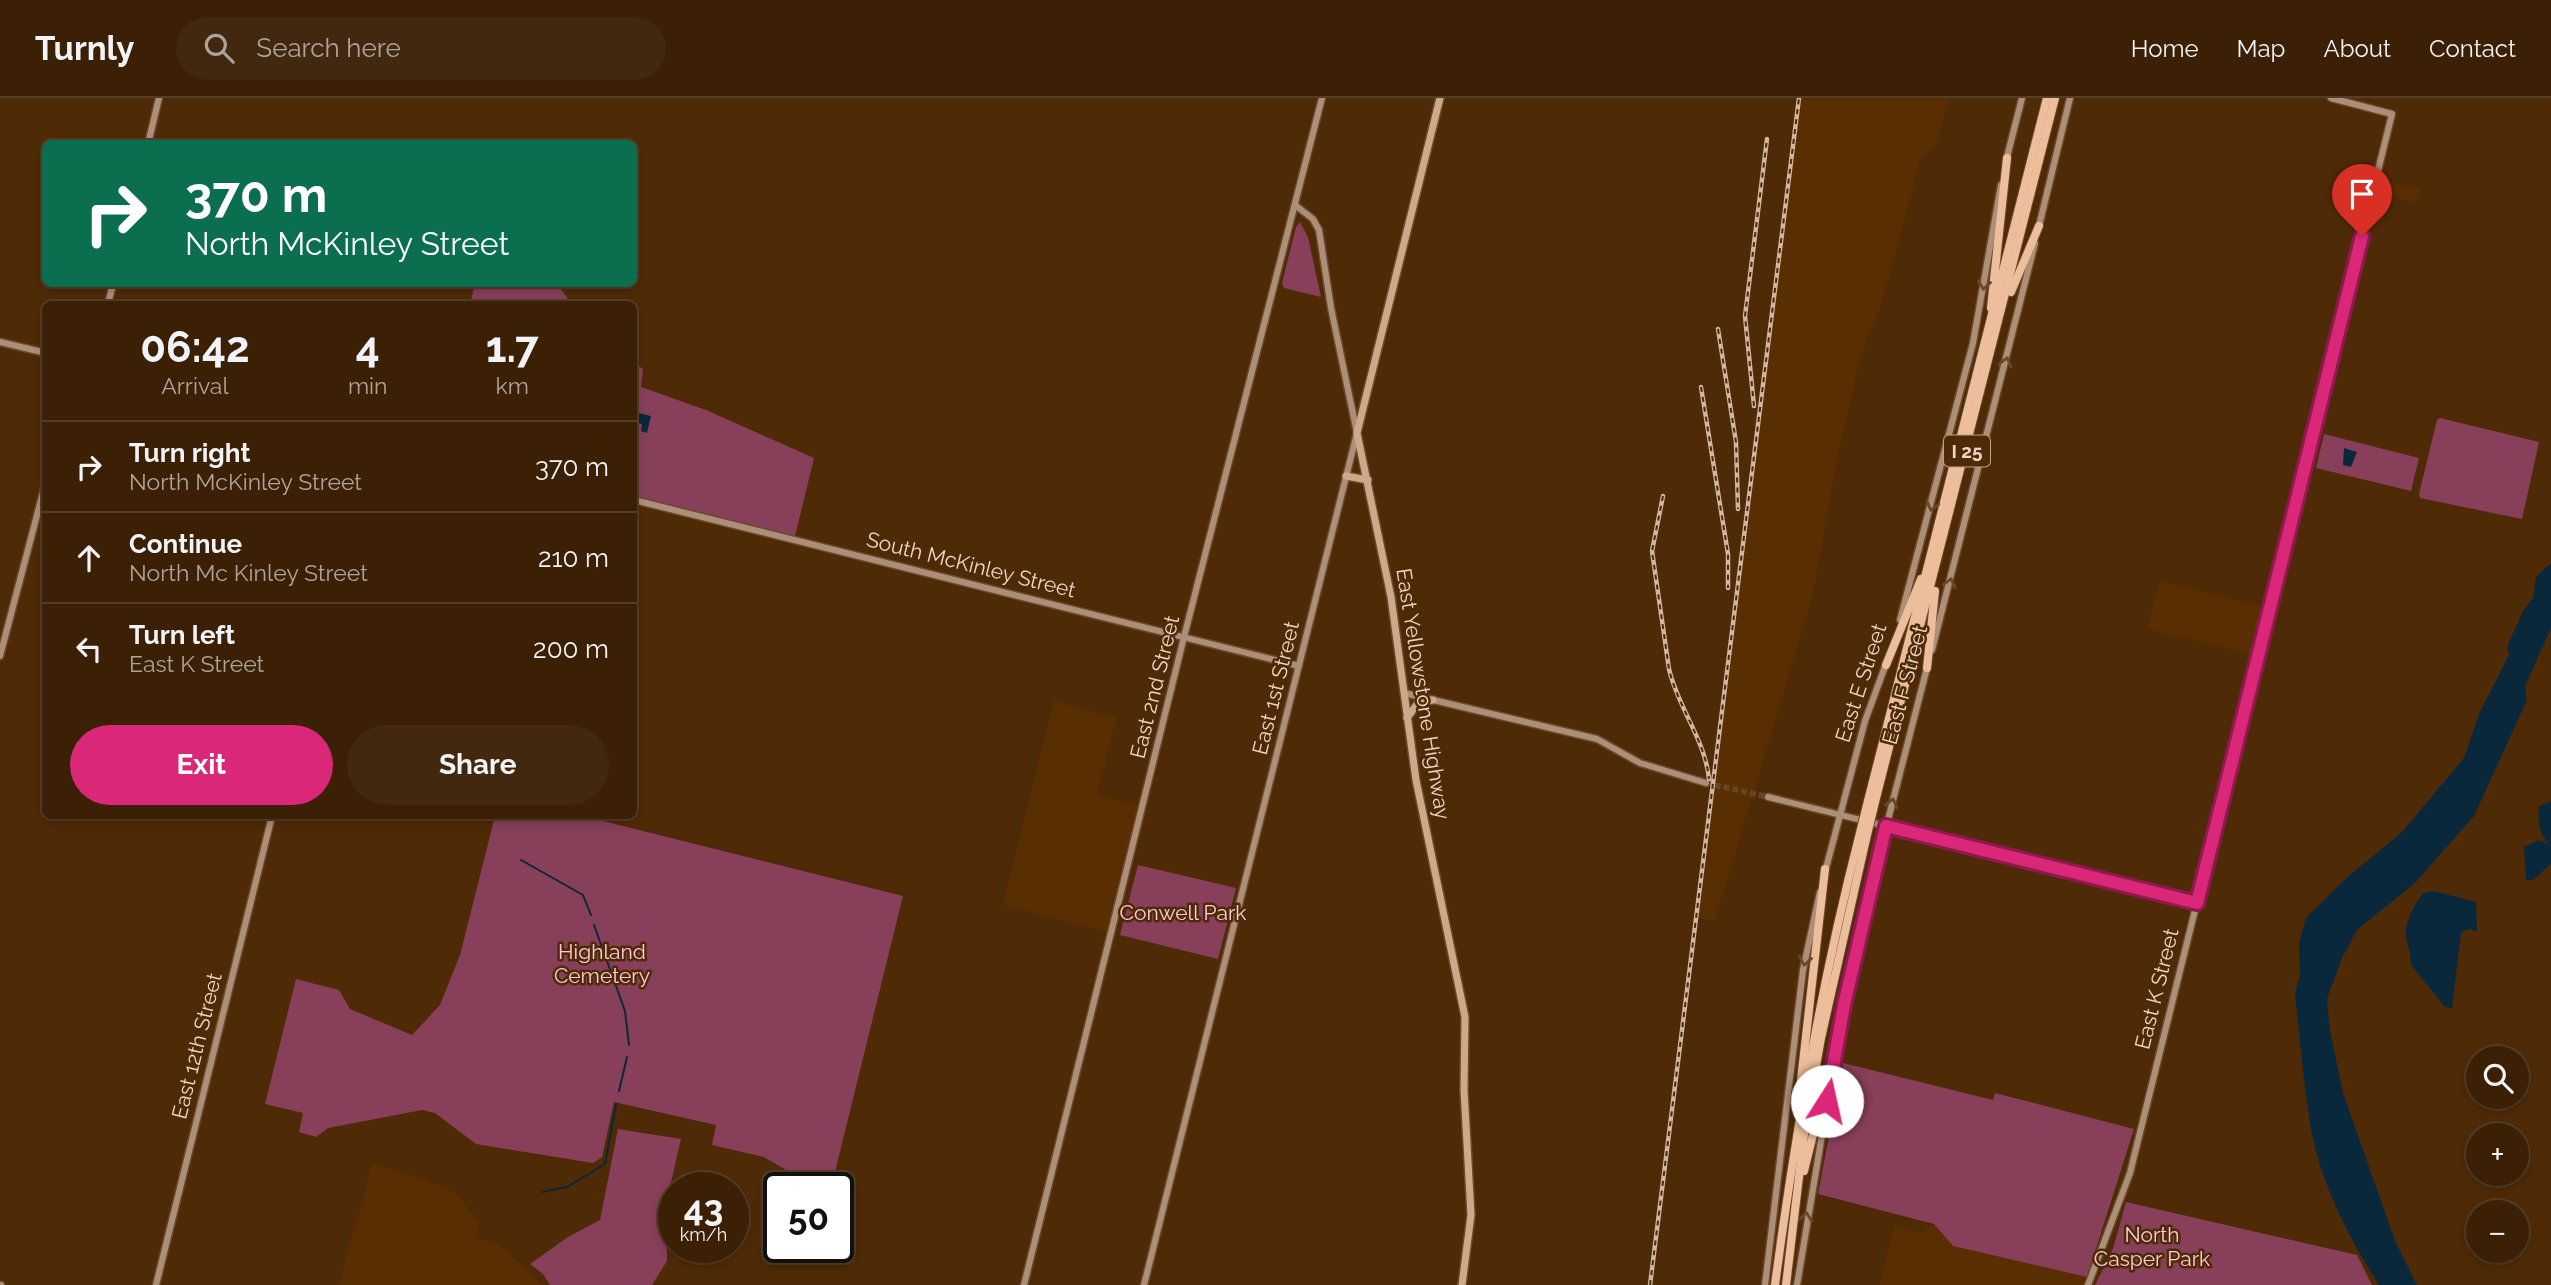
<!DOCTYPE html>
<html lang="en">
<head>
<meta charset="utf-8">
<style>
  :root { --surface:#3b2005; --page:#42280f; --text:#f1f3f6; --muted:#aca39a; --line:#543e27; --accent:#db2777 }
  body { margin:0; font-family:Raleway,sans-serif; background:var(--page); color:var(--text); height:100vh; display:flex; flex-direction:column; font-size:26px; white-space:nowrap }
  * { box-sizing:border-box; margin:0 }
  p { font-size:23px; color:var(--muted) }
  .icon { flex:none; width:38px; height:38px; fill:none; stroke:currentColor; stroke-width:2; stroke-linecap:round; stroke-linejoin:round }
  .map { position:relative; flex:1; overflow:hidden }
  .details { position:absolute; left:42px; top:203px; width:595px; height:518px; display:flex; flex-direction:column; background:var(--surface); border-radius:10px; box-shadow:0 4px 10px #0003,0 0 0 2px var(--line) }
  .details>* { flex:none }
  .hud { position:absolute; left:42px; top:42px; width:595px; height:147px; border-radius:10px; box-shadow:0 4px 10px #0003,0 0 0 2px var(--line); background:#0b6e4f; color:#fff; overflow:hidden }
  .buttons { position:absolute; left:2466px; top:948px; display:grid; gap:14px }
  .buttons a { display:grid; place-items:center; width:63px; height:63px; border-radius:50%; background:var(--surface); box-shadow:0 4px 10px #0003,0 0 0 2px var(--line); font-size:35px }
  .speed { position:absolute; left:658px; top:1074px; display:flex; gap:14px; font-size:35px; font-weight:700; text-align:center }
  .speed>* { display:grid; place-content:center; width:91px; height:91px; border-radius:50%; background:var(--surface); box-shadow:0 4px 10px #0003,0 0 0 2px var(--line); line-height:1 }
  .speed small { font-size:18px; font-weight:400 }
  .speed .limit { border:4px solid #111; border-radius:10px; background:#fff; color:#111 }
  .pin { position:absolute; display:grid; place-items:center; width:60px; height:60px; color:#fff; margin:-72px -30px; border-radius:50% 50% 50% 0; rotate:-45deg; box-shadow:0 0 7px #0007 }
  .pin .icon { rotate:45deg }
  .me { position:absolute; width:77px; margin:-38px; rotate:10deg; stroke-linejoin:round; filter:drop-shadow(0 0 5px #0008) }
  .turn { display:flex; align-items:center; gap:24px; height:147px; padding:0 28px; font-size:32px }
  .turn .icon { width:91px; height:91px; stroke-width:2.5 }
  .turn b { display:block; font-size:49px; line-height:60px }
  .eta { display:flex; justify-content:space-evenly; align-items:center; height:119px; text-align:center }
  .eta b { font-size:42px; font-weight:700; line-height:49px }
  .cta { display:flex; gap:14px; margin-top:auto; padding:14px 28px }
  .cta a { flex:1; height:80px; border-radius:42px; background:var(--accent); color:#fff; font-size:28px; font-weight:700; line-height:80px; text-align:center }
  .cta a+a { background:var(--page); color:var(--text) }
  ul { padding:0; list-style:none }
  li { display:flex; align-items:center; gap:21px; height:91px; padding:0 28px; border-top:2px solid var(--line) }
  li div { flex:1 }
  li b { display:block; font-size:26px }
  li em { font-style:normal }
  header { display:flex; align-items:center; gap:42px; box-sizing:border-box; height:98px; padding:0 35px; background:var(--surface); border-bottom:2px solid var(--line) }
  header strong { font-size:33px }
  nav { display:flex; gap:38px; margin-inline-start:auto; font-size:24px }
  .search { width:490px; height:63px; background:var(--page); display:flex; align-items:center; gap:18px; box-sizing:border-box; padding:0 24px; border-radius:38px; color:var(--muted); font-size:26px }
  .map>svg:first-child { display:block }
  .built { fill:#592e02 }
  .green { fill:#883f59 }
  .water { fill:#09283b }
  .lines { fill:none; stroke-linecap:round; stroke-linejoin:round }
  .stream { stroke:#09283b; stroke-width:2 }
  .secondary-tunnel { stroke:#674423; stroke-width:6; stroke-dasharray:6 3; stroke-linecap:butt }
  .secondary-casing { stroke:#6b4929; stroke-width:9 }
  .primary-casing { stroke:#6b4929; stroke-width:10 }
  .highway-casing { stroke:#6b4929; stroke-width:10 }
  .secondary { stroke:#ad8f79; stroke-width:6 }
  .primary { stroke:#cea88b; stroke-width:7 }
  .highway { stroke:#edbe9b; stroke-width:8 }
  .rail-casing { stroke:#d1b6a2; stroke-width:4.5 }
  .rail { stroke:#4f2a07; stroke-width:2; stroke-dasharray:5; stroke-linecap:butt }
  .highway-bridge-casing { stroke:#6b4929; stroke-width:10; stroke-linecap:butt }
  .highway-bridge { stroke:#edbe9b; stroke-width:8 }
  .oneway { stroke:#6b4829 }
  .route-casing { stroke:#8e194d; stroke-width:18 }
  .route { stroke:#db2777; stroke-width:12 }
  .labels { text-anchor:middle; stroke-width:5; stroke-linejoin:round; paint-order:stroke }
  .shield { fill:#4f2a07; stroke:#bea28b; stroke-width:2 }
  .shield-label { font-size:19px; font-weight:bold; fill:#edd5c4 }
  .street-label { font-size:21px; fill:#edd5c4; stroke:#4f2a07 }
  .park-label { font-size:21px; fill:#fdc9d8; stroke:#4f2a07 }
</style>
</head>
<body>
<header>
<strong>Turnly</strong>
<div class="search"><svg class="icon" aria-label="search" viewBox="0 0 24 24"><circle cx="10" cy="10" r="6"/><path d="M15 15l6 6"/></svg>Search here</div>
<nav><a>Home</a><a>Map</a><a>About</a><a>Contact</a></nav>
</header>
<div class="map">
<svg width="2551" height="1187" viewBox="0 0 2551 1187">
  <rect width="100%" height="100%" fill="#4f2a07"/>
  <g class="built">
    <polygon points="1797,0 1948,0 1937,44 1921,60 1882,204 1861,258 1839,352 1812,500 1715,823 1694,820"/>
    <polygon points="2391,84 2420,92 2416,105 2387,98"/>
    <polygon points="2160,483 2265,509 2253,557 2147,531"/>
    <polygon points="1054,603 1117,620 1097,697 1138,708 1108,834 1003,807"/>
    <polygon points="372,1066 419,1079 456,1095 479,1124 475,1140 499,1146 543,1187 339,1187"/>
    <polygon points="1894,1126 1922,1135 1934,1126 1953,1148 2087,1179 2085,1187 1880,1187"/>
  </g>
  <g class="green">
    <polygon points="1300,124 1308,139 1321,199 1284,190 1282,185 1296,129"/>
    <polygon points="475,186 557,186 572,206 470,206"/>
    <polygon points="634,265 643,271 641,289 706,312 814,360 794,442 634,401"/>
    <polygon points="2440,320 2539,344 2522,421 2420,400 2419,396 2437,322"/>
    <polygon points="2324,336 2419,360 2411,393 2316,370"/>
    <polygon points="495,718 583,718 903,798 833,1082 811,1075 803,1082 764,1059 712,1047 716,1027 614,1004 602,1059 593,1065 476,1046 435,1015 422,1012 328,1030 316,1039 299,1034 303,1015 265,1006 296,881 339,892 350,911 412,937 440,907 460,857"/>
    <polygon points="1138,767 1236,790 1218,861 1120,837"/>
    <polygon points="1843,965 1993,1002 1995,995 2134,1031 2087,1179 1953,1148 1934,1126 1818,1096"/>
    <polygon points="618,1031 681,1041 666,1106 667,1163 652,1187 550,1187 543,1176 530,1166 568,1139 600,1122"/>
    <polygon points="2126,1104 2357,1157 2372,1187 2095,1187 2113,1151"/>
  </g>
  <g class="water">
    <polygon points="634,314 651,318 647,335 641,333 642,326 634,324"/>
    <polygon points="2344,350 2357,354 2351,369 2343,367"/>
    <path d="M2551,465V530L2525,588L2527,602L2474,718L2416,784L2357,832L2342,860L2327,901L2330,932L2343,995L2395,1143L2417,1187H2379C2348,1138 2319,1082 2310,1025C2303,982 2300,939 2295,896L2300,877L2299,845L2306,820L2344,782L2402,734L2464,660L2479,616L2509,557L2507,549L2523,513L2533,500L2536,479Z"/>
    <path d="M2551,703V766L2533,782H2526L2524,749L2539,742L2548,746C2538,733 2538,724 2539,708Z"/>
    <path d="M2434,793L2476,804L2477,833L2468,831L2461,835L2452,910L2444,908L2411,867C2411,856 2408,850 2406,839C2404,826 2415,805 2423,795Z"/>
  </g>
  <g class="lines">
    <g class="stream">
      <polyline points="521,762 583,797 591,817"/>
      <polyline points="594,827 625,913 629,947"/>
      <polyline points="619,993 627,959"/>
      <polyline points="542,1094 567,1089 605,1066 616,1006"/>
    </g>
    <polyline class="secondary-tunnel" points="1706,685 1768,699"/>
    <g class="secondary-casing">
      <g id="secondary">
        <polyline points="148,46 159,0"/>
        <polyline points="2006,63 2022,0"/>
        <polyline points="2038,132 2070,0"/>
        <polyline points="108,206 113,186"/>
        <polyline points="0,244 46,255"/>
        <polyline points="634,402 1299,568"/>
        <polyline points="1900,522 1973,245 2001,87"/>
        <polyline points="1932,552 2035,145"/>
        <polyline points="0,558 46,383"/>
        <polyline points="1404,595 1597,641 1640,665 1706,685"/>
        <polyline points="1768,699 2197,805"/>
        <polyline points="1825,774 1865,623 1887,563"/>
        <polyline points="1844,909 1871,788 1928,566"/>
        <polyline points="0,1187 1,1187"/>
        <polyline points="156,1187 272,718"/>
        <polyline points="1024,1187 1184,539 1322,0"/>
        <polyline points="1144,1187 1357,335 1331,210 1319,132 1313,121 1295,107"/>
        <polyline points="1765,1187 1803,872 1820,794"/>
        <polyline points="1797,1187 1833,971"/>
        <polyline points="2088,1187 2130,1075 2392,16 2331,0"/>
      </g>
    </g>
    <g class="primary-casing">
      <g id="primary">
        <polyline points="1440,0 1357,335 1391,499 1416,682 1465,919 1464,992 1471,1117 1462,1187"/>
        <polyline points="1346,378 1368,382"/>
        <polyline points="1407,620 1418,605 1433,602"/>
      </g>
    </g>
    <g class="highway-casing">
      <g id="highway">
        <polyline points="2011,194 2039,128"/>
        <polyline points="1991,210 2007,60"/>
        <polyline points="1886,567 1921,481"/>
        <polyline points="1927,570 1935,493"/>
        <polyline points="1868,703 2047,0"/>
        <polyline points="1875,704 2055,0"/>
        <polyline points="1800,991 1825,771"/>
        <polyline points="1804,1073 1845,907"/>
        <path d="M1775,1187C1795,1036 1821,887 1859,739"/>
        <polyline points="1786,1187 1805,1029 1821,940 1866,741"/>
      </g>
    </g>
    <use href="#secondary" class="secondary"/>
    <use href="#primary" class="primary"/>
    <use href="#highway" class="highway"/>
    <g class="rail-casing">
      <g id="rail">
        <polyline points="1718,231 1736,344 1738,411"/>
        <polyline points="1701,289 1728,456 1728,490"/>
        <polyline points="1754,308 1745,218 1767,41"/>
        <path d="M1663,398L1652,453L1669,571C1678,610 1705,641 1709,681"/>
        <polyline points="1650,1187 1799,0"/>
      </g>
    </g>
    <use href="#rail" class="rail"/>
    <g class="highway-bridge-casing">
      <g id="highway-bridge">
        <polyline points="1859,739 1868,703"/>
        <polyline points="1866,741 1875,704"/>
      </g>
    </g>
    <use href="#highway-bridge" class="highway-bridge"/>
  </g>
  <defs><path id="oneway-chevron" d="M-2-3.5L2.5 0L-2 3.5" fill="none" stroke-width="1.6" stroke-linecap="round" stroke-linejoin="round" transform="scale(1.75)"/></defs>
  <g class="oneway">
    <use href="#oneway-chevron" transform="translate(1984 187) rotate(98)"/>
    <use href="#oneway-chevron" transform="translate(2006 264) rotate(-75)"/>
    <use href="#oneway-chevron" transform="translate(1932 408) rotate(104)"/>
    <use href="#oneway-chevron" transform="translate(1950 485) rotate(-76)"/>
    <use href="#oneway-chevron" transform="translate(1892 705) rotate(-75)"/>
    <use href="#oneway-chevron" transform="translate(1805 863) rotate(99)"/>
    <use href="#oneway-chevron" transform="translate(1806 1119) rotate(-82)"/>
  </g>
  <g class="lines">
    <g class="route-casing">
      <polyline id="route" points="1827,1003 1844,907 1886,728 2197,805 2362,138"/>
    </g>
    <use href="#route" class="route"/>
  </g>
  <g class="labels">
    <rect class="shield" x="1944" y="337.5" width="46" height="31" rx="5"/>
    <g class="shield-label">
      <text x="1967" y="360">I 25</text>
    </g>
    <g class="street-label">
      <text transform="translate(971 467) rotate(14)" y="7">South McKinley Street</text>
      <text transform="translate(1861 585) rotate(-72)" y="7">East E Street</text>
      <text transform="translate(1905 587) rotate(-75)" y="7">East F Street</text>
      <text transform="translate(1155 589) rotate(-76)" y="7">East 2nd Street</text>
      <text transform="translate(1276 590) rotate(-76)" y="7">East 1st Street</text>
      <text transform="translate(1423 596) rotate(81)" y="7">East Yellowstone Highway</text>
      <text transform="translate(2157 891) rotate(-76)" y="7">East K Street</text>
      <text transform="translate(197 948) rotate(-76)" y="7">East 12th Street</text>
    </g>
    <g class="park-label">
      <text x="1183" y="822">Conwell Park</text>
      <text x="602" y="861">Highland<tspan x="602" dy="24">Cemetery</tspan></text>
      <text x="2152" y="1144">North<tspan x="2152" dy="24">Casper Park</tspan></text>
    </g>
  </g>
</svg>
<div class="buttons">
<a><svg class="icon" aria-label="search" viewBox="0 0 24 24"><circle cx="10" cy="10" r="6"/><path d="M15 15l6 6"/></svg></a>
<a>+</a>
<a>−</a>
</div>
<div class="speed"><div>43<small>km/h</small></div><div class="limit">50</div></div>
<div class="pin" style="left:2362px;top:138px;background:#d93025"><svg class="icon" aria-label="arrive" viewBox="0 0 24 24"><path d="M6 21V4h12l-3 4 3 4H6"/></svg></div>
<svg class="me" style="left:1827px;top:1003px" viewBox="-20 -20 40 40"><circle r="19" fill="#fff"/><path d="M0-13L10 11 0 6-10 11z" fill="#db2777"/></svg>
<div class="hud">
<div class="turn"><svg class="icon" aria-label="right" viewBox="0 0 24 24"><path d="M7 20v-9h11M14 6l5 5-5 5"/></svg><div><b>370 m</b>North McKinley Street</div></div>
</div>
<section class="details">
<div class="eta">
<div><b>06:42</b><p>Arrival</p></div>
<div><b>4</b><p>min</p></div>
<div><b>1.7</b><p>km</p></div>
</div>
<ul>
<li><svg class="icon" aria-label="right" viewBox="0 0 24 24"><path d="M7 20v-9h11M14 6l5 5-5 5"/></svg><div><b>Turn right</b><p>North McKinley Street</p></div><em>370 m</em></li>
<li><svg class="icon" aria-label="ahead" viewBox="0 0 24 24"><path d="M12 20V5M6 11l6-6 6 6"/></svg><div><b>Continue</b><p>North Mc Kinley Street</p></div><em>210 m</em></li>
<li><svg class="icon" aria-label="left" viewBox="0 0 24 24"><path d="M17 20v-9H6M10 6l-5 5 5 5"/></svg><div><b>Turn left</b><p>East K Street</p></div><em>200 m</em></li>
</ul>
<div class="cta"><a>Exit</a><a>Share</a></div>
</section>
</div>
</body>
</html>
